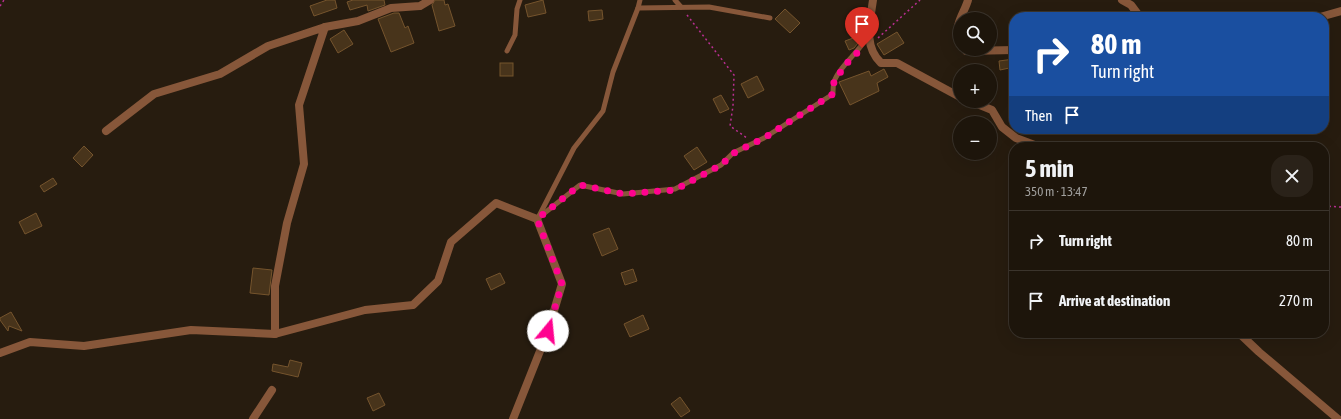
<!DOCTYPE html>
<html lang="en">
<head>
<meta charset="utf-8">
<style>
  :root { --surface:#1d150b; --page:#2a2219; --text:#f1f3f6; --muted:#a09f9d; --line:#3b342c }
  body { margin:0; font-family:"Asap Condensed",sans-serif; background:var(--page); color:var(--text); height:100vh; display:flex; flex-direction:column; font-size:15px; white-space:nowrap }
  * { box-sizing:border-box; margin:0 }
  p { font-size:13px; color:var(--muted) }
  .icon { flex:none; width:22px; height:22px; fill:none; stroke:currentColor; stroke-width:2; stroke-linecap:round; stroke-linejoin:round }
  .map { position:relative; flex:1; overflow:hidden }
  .drawer { position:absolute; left:1009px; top:142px; width:320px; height:196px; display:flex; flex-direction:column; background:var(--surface); border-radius:16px; box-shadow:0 4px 16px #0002,0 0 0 1px var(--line) }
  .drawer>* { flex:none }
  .hud { position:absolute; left:1009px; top:12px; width:320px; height:122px; border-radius:16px; box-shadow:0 4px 16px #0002,0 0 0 1px var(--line); background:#1a4fa0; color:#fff; overflow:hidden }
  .controls { position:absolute; left:953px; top:12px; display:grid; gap:8px }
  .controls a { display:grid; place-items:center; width:44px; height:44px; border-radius:50%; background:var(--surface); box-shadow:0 4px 16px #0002,0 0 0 1px var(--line); font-size:20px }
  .pin { position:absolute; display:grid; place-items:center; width:34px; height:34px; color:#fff; margin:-41px -17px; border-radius:50% 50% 50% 0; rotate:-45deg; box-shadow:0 0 4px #0007 }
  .pin .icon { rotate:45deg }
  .me { position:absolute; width:44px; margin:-22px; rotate:17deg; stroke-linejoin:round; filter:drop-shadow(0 0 3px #0008) }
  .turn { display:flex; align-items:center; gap:14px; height:84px; padding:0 16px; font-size:18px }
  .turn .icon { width:52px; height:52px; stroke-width:2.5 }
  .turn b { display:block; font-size:28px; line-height:34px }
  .then { display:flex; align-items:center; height:38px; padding:0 16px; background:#0003; gap:8px; font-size:15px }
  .round { display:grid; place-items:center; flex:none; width:42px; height:42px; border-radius:16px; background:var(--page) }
  .head { display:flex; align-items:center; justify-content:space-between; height:68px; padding:0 16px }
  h1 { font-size:24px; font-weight:700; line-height:30px }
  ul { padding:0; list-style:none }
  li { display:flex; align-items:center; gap:12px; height:60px; padding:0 16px; border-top:1px solid var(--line) }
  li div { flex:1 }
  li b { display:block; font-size:15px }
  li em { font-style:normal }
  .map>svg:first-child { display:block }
  .building { fill:#48341b; stroke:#75542d }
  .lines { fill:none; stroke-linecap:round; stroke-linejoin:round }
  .path { stroke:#ba2f93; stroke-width:1.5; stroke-dasharray:2 3; stroke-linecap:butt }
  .lane { stroke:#87573a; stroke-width:5 }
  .street { stroke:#87573a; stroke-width:8 }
  .route { stroke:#ff028f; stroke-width:7; stroke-dasharray:0 12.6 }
</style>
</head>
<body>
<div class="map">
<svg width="1341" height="419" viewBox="0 0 1341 419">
  <rect width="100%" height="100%" fill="#271c0f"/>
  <g class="building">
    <polygon points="327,0 335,0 337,8 314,16 310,6"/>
    <polygon points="353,0 384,0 385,5 368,11 367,5 350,10 347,2"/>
    <polygon points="435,0 444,0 445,5 448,4 455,26 439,31 432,5"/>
    <polygon points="543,0 546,13 528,17 525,5"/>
    <polygon points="785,9 800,23 790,33 775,19"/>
    <polygon points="602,10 603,19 589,21 588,11"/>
    <polygon points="394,13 399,13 405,28 408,26 414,43 391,52 378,19"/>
    <polygon points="344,30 353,44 338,53 330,39"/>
    <polygon points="897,32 904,43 884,55 877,44"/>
    <polygon points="856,37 858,43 854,48 849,50 845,41"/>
    <polygon points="1014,59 1014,67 1000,70 999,61"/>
    <rect x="500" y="63" width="13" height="13"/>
    <polygon points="884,69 888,77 877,83 879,91 850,105 839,82 869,71 871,76"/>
    <polygon points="757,76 764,90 748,98 741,84"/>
    <polygon points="721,95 729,109 720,113 713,99"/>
    <polygon points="84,146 93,155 82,167 73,158"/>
    <polygon points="697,147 707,162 694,170 684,156"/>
    <polygon points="53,178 57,184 44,192 40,186"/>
    <polygon points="36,213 42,226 25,234 19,222"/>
    <polygon points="609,228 618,249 602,256 593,234"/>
    <polygon points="253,268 272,270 269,295 250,293"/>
    <polygon points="633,269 637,281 625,285 621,273"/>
    <polygon points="500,273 505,283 491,290 486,279"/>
    <polygon points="11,312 22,331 9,326 8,331 0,320 0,318"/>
    <polygon points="643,315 649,329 630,337 624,324"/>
    <polygon points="290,360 302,363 298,377 272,371 273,364 288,367"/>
    <polygon points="379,393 385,405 373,411 367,398"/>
    <polygon points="680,397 690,411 681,417 671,404"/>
  </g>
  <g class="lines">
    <g class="path">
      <polyline points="0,6 4,0"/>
      <polyline points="687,15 734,75 733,106 730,126 747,138"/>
      <polyline points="878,38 920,0"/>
      <polyline points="1324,206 1341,207"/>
    </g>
    <g class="lane">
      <polyline points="675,0 681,7"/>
      <polyline points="638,8 640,0"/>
      <polyline points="507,51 515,35 517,9 520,0"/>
      <polyline points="539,216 574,148 603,111 613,72 638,8 709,7 770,18"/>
      <path d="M537,219L580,185L623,194L675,189L721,165L733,153L764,138L833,94C833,90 833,86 834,82C838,68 860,51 868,36"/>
    </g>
    <g class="street">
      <path d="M873,0C870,22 863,46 881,63H897L960,97"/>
      <polyline points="1122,0 1131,5 1140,17"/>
      <polyline points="1320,17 1341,11"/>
      <polyline points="325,27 358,21 391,8 420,6 430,0"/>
      <path d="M960,38C953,25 965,12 968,0"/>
      <polyline points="965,49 966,51 1014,50"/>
      <polyline points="970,101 992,110 1002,127 1016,138 1040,147"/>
      <polyline points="106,131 154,94 220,74 268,46 325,27 299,105 304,164 287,223 275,286 275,334"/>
      <polyline points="1239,333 1259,352 1338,419"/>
      <polyline points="0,353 30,342 84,346 191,330 275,334 365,310 413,305 438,281 451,242 496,203 537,219 562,284 548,331 513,419"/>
      <polyline points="253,419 272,390"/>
    </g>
  </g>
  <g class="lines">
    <polyline class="route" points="548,331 562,284 537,219 580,185 624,194 675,190 721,165 734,153 764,138 833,94 834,81 848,62 862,48"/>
  </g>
</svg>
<div class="controls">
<a><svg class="icon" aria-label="search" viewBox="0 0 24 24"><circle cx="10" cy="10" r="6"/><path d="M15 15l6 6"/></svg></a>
<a>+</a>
<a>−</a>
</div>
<div class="pin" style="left:862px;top:48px;background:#d93025"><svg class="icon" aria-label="arrive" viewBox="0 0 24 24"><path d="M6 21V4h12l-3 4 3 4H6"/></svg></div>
<svg class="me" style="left:548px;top:331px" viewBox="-20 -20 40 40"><circle r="19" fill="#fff"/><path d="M0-13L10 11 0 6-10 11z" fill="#ff028f"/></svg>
<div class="hud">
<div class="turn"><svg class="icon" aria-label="right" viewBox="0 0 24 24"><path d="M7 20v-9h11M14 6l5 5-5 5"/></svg><div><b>80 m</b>Turn right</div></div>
<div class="then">Then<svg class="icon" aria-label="arrive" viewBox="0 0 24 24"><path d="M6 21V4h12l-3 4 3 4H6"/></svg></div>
</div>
<section class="drawer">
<div class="head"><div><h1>5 min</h1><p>350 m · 13:47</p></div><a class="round"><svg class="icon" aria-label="close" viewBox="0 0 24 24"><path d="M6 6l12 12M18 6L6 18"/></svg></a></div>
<ul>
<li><svg class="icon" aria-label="right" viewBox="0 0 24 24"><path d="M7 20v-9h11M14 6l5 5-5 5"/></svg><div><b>Turn right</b></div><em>80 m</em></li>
<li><svg class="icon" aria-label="arrive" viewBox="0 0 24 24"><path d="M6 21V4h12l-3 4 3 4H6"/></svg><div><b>Arrive at destination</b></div><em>270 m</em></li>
</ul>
</section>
</div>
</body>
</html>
